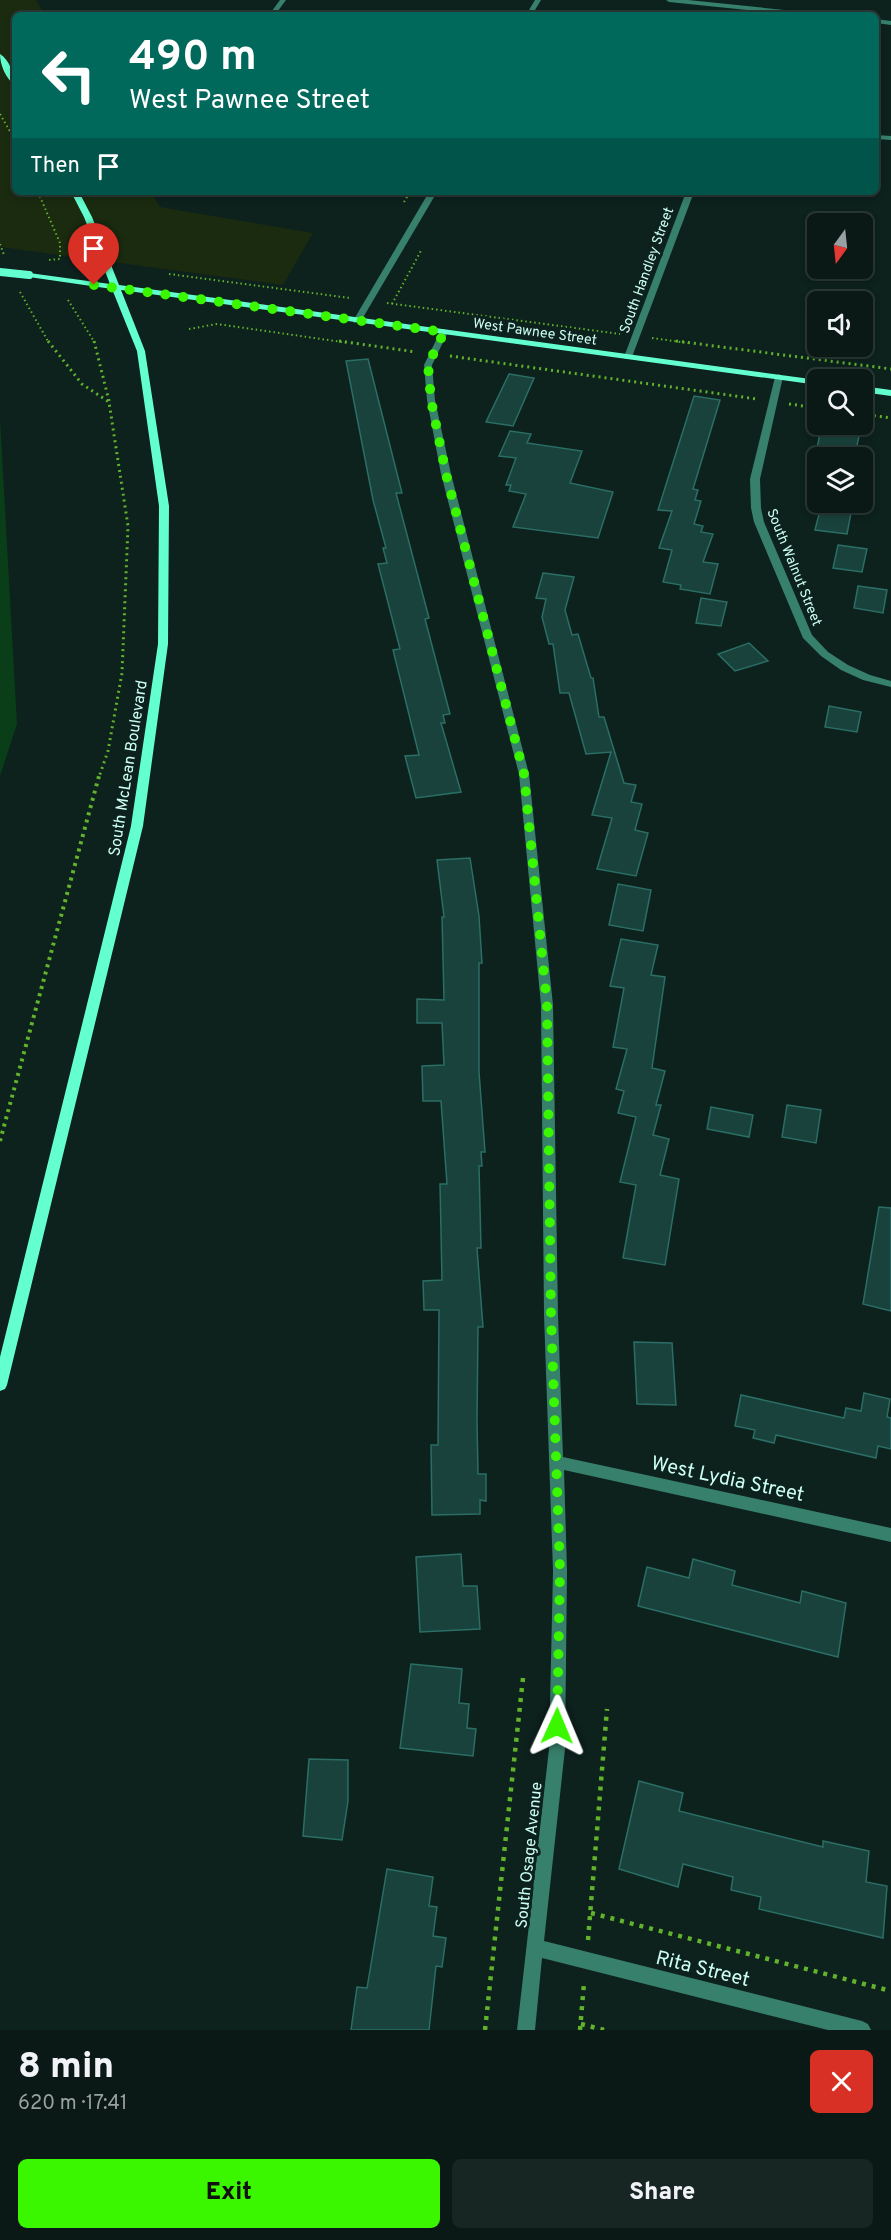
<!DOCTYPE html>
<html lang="en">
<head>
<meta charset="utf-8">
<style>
  :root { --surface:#0a1916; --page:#182623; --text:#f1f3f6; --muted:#99a0a1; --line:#2a3835; --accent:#3af700 }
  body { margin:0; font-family:Overpass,sans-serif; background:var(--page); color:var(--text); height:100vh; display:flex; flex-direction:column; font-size:22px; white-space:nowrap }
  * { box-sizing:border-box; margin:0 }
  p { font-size:20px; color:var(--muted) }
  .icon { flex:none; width:33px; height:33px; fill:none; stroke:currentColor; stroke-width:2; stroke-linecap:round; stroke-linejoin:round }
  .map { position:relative; height:2030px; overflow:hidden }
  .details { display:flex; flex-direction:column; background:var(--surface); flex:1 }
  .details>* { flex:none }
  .hud { position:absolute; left:12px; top:12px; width:867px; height:183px; border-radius:9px; box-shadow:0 3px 9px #0003,0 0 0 2px var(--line); background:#00695c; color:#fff; overflow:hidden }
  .needle { width:39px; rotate:195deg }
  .controls { position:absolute; left:807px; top:213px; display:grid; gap:12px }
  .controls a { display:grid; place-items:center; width:66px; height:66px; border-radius:9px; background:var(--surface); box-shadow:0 3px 9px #0003,0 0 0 2px var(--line); font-size:30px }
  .pin { position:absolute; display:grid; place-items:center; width:51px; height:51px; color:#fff; margin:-62px -26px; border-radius:50% 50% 50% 0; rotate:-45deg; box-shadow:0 0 6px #0007 }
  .pin .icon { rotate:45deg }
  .me { position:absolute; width:66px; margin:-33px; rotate:1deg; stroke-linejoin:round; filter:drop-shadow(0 0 4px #0008) }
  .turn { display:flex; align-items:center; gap:21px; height:126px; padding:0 18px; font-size:27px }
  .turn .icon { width:78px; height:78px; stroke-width:2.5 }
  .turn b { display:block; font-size:42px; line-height:51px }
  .then { display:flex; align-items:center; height:57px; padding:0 18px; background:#0003; gap:12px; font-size:22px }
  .round { display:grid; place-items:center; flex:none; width:63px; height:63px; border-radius:9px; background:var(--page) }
  .head { display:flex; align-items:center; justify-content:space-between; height:102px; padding:0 18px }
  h1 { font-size:36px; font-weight:800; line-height:45px }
  .button { display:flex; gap:12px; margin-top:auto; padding:12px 18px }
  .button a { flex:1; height:69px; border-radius:9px; background:var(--accent); color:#111; font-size:24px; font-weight:800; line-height:69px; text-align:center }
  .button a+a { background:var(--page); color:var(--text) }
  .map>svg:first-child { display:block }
  .green { fill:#1a2b10 }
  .water { fill:#093e19 }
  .building { fill:#19423c; stroke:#2a6e65; stroke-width:1.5 }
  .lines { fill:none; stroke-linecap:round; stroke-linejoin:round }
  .path-far3 { stroke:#61b32c; stroke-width:2; stroke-dasharray:1.5 3; stroke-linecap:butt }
  .path-far2 { stroke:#61b32c; stroke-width:3; stroke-dasharray:2 4; stroke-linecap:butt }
  .path-far1 { stroke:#61b32c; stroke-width:4; stroke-dasharray:3 4.5; stroke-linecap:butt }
  .path { stroke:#61b32c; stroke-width:4.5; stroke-dasharray:4 6; stroke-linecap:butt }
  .street { fill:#37806b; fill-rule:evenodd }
  .secondary { fill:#63ffcf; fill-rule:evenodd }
  .secondary-bridge { stroke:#63ffcf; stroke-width:8 }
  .route { stroke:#3af700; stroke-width:10; stroke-dasharray:0 18 }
  .labels { text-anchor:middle; stroke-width:6; stroke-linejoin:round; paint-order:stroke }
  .far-street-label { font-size:14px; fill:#ccfff4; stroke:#0d211d }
  .street-label { font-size:16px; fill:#ccfff4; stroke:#0d211d }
  .near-street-label { font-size:20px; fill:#ccfff4; stroke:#0d211d }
</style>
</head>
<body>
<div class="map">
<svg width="891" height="2030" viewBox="0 0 891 2030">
  <rect width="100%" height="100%" fill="#0d211d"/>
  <polygon class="green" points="0,0 36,0 45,15 15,15 15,192 151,192 160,207 313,233 283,285 0,247"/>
  <polygon class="water" points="0,419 17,724 0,776"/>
  <g class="building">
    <polygon points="368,359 402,493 396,493 429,618 425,619 450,714 443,715 445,723 441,723 461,792 416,798 405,756 419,755 393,650 400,649 378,564 387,563 383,548 386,548 373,500 346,361"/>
    <polygon points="509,374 534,378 513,426 486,422"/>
    <polygon points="694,396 720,400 693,489 698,490 695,500 701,501 694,524 703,526 701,532 713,534 703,562 718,564 710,594 680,589 681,585 663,582 672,550 659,548 672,511 658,510"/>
    <polygon points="822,424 851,424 861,428 854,458 815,458"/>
    <polygon points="510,431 531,434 527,443 582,451 570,483 613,492 598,538 513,527 526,494 509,491 511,485 506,485 516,458 499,456"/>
    <polygon points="822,502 846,502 844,511 851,513 847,534 815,530"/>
    <polygon points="838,545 867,549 862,572 833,568"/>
    <polygon points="543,573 574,577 565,610 572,635 578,634 591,678 593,678 599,717 604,717 624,783 636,785 631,802 642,804 635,830 648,833 636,876 597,869 612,818 592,815 611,752 586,754 569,693 560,693 553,644 549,644 542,617 546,599 536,598"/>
    <polygon points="858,586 887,590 883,613 854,608"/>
    <polygon points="701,598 727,602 721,626 696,623"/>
    <polygon points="749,643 768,661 735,671 718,654"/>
    <polygon points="829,706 861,712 857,732 825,727"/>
    <polygon points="470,858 479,916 482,963 479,963 479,1072 485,1152 481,1152 482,1166 479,1166 481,1248 477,1248 483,1327 478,1327 477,1421 478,1474 486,1474 486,1501 480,1500 480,1514 432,1515 431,1445 438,1445 439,1310 424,1310 423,1281 442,1280 440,1184 447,1184 441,1101 423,1101 422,1066 444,1065 442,1023 417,1023 417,999 444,1000 442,917 444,917 437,860"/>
    <polygon points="618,884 651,890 643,931 609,925"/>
    <polygon points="621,939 658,945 651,975 665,977 652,1068 665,1071 656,1105 661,1105 653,1135 669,1139 660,1175 679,1179 665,1265 623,1258 636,1185 620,1182 636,1117 618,1113 624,1091 616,1089 627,1049 613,1047 624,988 610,986"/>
    <polygon points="787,1105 821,1110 816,1143 782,1137"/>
    <polygon points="711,1107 753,1115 749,1137 707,1129"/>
    <polygon points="879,1207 891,1208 891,1311 863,1304"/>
    <polygon points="634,1342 672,1343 676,1405 637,1404"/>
    <polygon points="864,1393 890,1399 887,1417 891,1418 891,1449 878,1446 876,1458 776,1435 774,1443 753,1438 755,1430 735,1426 741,1395 844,1418 846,1408 861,1411"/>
    <polygon points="461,1554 463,1586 477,1586 480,1629 420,1632 416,1557"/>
    <polygon points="693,1559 735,1571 732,1585 800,1603 802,1591 846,1603 838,1657 638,1606 647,1567 689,1578"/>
    <polygon points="411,1664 462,1669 459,1703 469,1704 467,1728 476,1729 473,1756 400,1748"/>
    <polygon points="309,1759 348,1760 348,1801 342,1840 303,1836"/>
    <polygon points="639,1781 683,1793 679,1811 823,1847 823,1841 869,1851 866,1882 887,1886 883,1938 759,1909 761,1897 731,1890 733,1877 683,1864 678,1887 619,1869"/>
    <polygon points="387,1869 433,1877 429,1906 437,1907 433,1936 446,1938 442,1967 436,1966 429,2030 351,2030 357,1987 367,1988"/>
  </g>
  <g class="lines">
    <g class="path-far3">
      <polyline points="0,114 15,140"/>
      <polyline points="38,192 60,243 60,259 49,260"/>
      <polyline points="404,202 410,192"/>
      <polyline points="0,244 4,255"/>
      <polyline points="169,274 350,298"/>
      <polyline points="20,292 49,343"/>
      <polyline points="68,300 95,343"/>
      <polyline points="387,303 620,334"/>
      <polyline points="392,304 422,249"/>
      <polyline points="189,329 217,324 349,343"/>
      <polyline points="652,338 688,343"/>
    </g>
    <g class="path-far2">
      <polyline points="48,341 82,384 109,402 128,526 122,673 108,751 99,777"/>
      <polyline points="94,341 109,401"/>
      <polyline points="339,341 416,352"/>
      <polyline points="676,341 891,369"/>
      <polyline points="450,356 757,399"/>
      <polyline points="789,404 818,408"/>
      <polyline points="862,414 891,418"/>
    </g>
    <polyline class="path-far1" points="0,1141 99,776"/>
    <g class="path">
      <polyline points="591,1913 891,1991"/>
      <polyline points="588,1940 607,1709"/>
      <polyline points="581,2024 604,2030"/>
      <polyline points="485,2030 523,1678"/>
      <polyline points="580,2030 584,1983"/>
    </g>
    <g class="street">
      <polygon points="280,0 286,0 275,15 269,15"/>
      <polygon points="535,0 541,0 532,15 526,15"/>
      <polygon points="666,0 688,0 814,13 817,15 795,15 669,2"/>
      <polygon points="876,19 891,21 891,25 876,23"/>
      <polygon points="876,135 891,136 891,140 876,139"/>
      <polygon points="429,192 437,192 361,321 354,323 353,321"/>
      <polygon points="686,192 694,192 632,357 625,359 624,357"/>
      <polygon points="444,329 448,332 432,365 435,400 451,474 529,774 553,1005 558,1315 563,1457 891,1528 891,1542 564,1470 567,1571 565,1749 544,1941 862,2021 868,2024 871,2030 828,2030 542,1958 535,2030 517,2030 549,1749 553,1571 544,1315 541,1005 519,774 441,474 427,400 424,365 440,332"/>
      <polygon points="779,374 783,377 760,479 761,508 764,522 812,635 828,652 848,665 870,675 891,681 891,687 863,680 841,670 821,656 803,638 754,522 751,508 750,479 775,377"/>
    </g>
    <g class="secondary">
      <path d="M0,54C9,60 15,74 15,85C6,79 0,65 0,54Z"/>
      <polygon points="71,192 79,192 92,217 119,285 818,380 818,385 121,290 145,351 169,506 168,644 143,826 7,1385 5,1389 0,1391 0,1357 131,826 158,644 159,506 137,351 112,289 29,277 25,275 29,273 110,284 84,217"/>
      <polygon points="862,386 891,390 891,396 862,392"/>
    </g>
    <polyline class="secondary-bridge" points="0,272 29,275"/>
  </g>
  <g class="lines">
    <polyline class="route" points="94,285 444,332 428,365 431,400 446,474 524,774 547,1005 551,1315 560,1570 557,1726"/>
  </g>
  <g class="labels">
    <g class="far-street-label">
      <text transform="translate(646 270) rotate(-70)" y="5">South Handley Street</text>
      <text transform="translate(535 331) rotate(8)" y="5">West Pawnee Street</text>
      <text transform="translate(795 567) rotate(68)" y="5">South Walnut Street</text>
    </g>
    <g class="street-label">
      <text transform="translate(127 768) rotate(-81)" y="6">South McLean Boulevard</text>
      <text transform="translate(528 1855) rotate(-84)" y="6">South Osage Avenue</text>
    </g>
    <g class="near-street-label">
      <text transform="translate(728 1478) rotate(12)" y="7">West Lydia Street</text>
      <text transform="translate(703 1968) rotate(14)" y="7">Rita Street</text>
    </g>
  </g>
</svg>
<div class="controls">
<a><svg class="needle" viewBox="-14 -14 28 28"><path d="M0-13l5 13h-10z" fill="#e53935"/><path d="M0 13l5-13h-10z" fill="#99a0a1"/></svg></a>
<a><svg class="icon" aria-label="sound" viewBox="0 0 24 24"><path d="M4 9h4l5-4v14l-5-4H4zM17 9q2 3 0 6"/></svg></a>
<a><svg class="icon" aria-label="search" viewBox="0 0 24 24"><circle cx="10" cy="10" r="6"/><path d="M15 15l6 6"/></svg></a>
<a><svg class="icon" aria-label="layers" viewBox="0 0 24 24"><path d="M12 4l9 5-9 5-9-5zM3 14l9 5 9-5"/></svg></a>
</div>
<div class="pin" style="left:94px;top:285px;background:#d93025"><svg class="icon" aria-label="arrive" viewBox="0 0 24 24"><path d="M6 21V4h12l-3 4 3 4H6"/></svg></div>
<svg class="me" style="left:557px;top:1726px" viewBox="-20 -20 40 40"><path d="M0-17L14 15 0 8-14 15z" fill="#3af700" stroke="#fff" stroke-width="4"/></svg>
<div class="hud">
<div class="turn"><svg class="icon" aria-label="left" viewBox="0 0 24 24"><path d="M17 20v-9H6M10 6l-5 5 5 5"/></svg><div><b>490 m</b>West Pawnee Street</div></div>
<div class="then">Then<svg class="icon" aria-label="arrive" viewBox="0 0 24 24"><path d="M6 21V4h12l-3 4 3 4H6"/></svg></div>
</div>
</div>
<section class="details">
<div class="head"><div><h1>8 min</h1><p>620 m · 17:41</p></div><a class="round" style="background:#d93025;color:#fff"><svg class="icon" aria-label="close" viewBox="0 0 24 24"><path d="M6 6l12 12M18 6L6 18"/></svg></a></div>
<div class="button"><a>Exit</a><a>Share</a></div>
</section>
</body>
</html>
